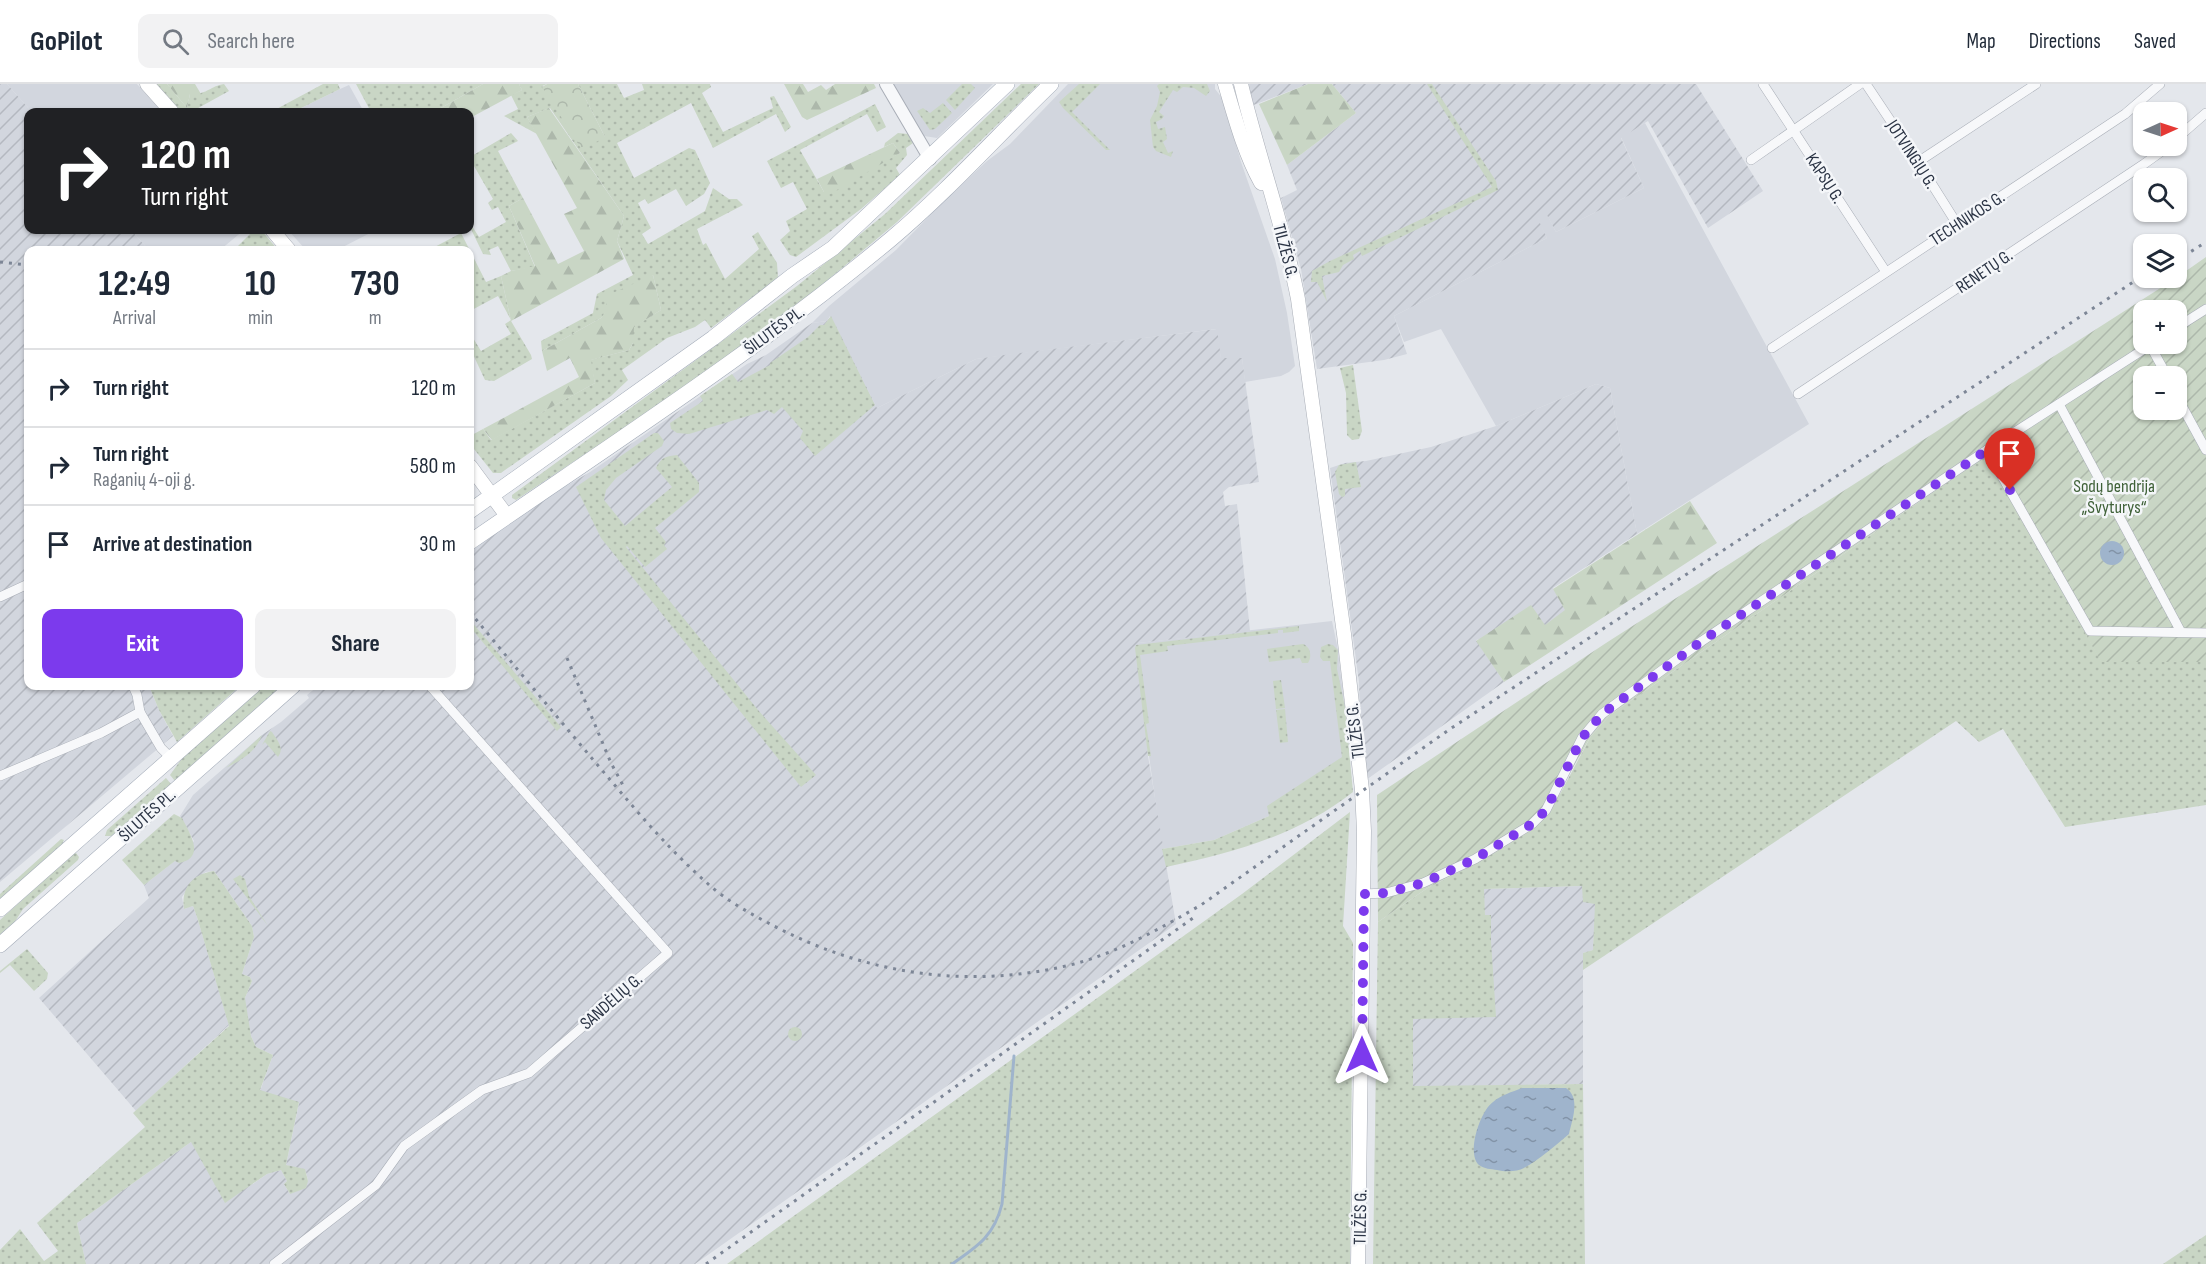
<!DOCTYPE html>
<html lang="en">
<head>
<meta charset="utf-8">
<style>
  :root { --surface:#fff; --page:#f2f2f3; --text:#1f2937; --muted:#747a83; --line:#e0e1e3; --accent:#7c3aed }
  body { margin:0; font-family:"Sofia Sans Condensed",sans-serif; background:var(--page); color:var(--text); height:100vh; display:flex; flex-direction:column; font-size:22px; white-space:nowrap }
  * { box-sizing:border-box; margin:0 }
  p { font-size:20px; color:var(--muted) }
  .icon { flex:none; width:33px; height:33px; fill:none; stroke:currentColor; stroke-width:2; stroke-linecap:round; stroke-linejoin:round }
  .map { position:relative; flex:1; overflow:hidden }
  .side { position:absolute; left:24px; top:162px; width:450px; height:444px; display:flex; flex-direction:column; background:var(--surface); border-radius:12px; box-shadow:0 2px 4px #0004 }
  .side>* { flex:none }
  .banner { position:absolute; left:24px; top:24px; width:450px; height:126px; border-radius:12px; box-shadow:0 2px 4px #0004; background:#202124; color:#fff; overflow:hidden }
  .needle { width:39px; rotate:87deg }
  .fabs { position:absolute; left:2133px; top:18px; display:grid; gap:12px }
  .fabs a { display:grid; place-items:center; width:54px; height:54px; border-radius:12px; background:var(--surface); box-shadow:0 2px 4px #0004; font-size:30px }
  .pin { position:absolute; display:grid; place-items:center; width:51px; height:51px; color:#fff; margin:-62px -26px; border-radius:50% 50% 50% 0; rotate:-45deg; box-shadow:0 0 6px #0007 }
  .pin .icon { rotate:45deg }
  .me { position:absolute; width:66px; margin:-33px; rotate:0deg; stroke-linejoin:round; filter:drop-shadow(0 0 4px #0008) }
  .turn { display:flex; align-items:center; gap:21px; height:126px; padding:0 18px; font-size:27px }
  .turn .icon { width:78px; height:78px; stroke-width:2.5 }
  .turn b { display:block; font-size:42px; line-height:51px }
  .eta { display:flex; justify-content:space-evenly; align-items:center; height:102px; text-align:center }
  .eta b { font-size:36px; font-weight:700; line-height:42px }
  .button { display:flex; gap:12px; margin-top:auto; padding:12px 18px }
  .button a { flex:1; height:69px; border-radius:12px; background:var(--accent); color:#fff; font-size:24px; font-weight:700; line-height:69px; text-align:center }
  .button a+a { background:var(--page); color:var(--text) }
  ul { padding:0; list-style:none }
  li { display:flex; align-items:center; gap:18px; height:78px; padding:0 18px; border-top:2px solid var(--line) }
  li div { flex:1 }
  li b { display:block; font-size:22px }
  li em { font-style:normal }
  header { display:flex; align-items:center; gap:36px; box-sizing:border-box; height:84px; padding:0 30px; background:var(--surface); border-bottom:2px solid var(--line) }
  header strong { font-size:28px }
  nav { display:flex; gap:33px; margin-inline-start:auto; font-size:21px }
  .search { width:420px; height:54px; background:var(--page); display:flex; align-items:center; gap:15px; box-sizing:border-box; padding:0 21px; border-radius:12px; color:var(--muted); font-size:22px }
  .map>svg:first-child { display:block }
  .built { fill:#d2d6de }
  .industrial { fill:url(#industrial-furrows) }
  .grass { fill:url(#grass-dots) }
  .forest { fill:url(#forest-firs) }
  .park { fill:url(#park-crowns) }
  .garden { fill:url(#garden-furrows); fill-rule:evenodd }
  .water { fill:url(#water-ripples) }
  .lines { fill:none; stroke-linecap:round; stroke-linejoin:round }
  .stream { stroke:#9fb4cc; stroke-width:3 }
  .minor-casing { stroke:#a9aeb7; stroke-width:10 }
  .tertiary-casing { stroke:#a9aeb7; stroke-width:14 }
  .secondary-casing { stroke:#a9aeb7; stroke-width:15 }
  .primary-casing { stroke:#a3abb8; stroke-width:16 }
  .minor { stroke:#f7f8fa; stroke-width:9 }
  .tertiary { stroke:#f7f8fa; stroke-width:12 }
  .secondary { stroke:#fff; stroke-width:14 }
  .primary { stroke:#fff; stroke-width:15 }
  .rail { stroke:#7d8696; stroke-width:3; stroke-dasharray:3 6; stroke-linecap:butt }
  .route { stroke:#7c3aed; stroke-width:10; stroke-dasharray:0 18 }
  .labels { text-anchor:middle; stroke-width:5; stroke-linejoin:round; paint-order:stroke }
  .street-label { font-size:18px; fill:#2b3445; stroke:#f4f6f9 }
  .park-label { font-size:18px; fill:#3f6138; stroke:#f4f6f9 }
</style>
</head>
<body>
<header>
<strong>GoPilot</strong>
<div class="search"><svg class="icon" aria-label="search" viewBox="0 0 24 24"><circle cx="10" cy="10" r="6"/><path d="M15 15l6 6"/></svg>Search here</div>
<nav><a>Map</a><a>Directions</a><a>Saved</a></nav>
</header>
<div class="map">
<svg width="2206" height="1180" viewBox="0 0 2206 1180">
  <defs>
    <pattern id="industrial-furrows" width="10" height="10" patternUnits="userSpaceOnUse" patternTransform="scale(1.5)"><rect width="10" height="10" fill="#d2d6de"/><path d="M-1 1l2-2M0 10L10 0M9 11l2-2" fill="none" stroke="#b4b8c0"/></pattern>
    <pattern id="grass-dots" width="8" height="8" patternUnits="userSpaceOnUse" patternTransform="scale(1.5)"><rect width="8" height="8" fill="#c9d6c5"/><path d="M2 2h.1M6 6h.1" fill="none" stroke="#adb8ab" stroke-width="1.8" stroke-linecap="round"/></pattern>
    <pattern id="forest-firs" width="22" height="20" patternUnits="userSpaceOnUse" patternTransform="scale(1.5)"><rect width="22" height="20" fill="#c9d6c5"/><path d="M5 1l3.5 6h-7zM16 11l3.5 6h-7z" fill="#adb8ab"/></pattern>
    <pattern id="park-crowns" width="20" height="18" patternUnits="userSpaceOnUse" patternTransform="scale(1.5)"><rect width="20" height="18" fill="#c9d6c5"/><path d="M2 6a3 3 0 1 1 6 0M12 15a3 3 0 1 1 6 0" fill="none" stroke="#adb8ab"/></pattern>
    <pattern id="garden-furrows" width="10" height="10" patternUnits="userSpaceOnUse" patternTransform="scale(1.5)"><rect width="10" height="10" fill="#c9d6c5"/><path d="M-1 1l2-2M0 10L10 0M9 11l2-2" fill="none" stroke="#adb8ab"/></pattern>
    <pattern id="water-ripples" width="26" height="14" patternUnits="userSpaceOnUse" patternTransform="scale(1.5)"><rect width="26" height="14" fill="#9fb4cc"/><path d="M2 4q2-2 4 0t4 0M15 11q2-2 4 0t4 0" fill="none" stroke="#8293a7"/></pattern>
  </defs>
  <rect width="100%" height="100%" fill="#e4e7ec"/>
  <g class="built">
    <polygon points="7,0 137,0 162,28 32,28"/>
    <polygon points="891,0 993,0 937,54 924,52 919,49"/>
    <polygon points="1068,0 1215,0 1215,5 1223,15 1241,78 1275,175 1287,229 1295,282 1289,288 1281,292 1245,298 1242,274 1221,275 1216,245 976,275 877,324 830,232 827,237 812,239 829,222 896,166 949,112 987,77 1010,60"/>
    <polygon points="349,1 364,28 293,28 340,5"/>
    <polygon points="1645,39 1809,340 1637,450 1610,304 1596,300 1496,342 1441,245 1404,258 1394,232 1547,154 1537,135 1547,130 1556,148 1644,104 1621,53"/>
    <polygon points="131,146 244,146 220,166 149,166"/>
    <polygon points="288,146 376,146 337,166 306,166"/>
    <polygon points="1332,537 1338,566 1350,670 1269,732 1214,756 1162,765 1149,672 1138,559"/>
  </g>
  <g class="industrial">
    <polygon points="0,0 7,0 32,28 28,28 28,146 131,146 149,166 28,166 28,602 149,602 159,626 173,652 0,798"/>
    <polygon points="1245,0 1308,0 1251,22"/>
    <polygon points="1332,0 1696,0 1763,107 1708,144 1648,37 1621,54 1644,104 1556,148 1547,131 1538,135 1547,154 1394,232 1407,270 1384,276 1317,285 1301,185 1281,114 1297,106 1287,81 1356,29"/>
    <polygon points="831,232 877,324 976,275 1004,271 1217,245 1221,274 1242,274 1259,398 1229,403 1223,408 1225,422 1237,420 1250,547 1138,559 1148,672 1176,840 695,1180 86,1180 77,1139 191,1058 253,1100 267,1090 281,1086 287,1097 284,1100 290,1110 308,1097 306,1088 286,1081 299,1019 260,1007 273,971 256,963 251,952 245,925 245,914 252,897 250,893 242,890 254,853 252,842 214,787 206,788 194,796 182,813 184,825 193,822 197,833 229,941 136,1027 39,914 149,814 144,801 176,776 194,757 180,732 193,711 262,651 281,638 309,614 307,611 318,602 470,602 470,465 513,433 590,388 747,280 766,271 812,239 827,237"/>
    <polygon points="1596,300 1610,304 1637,450 1553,504 1566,526 1545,542 1476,556 1504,598 1366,696 1360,645 1359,598 1330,384 1345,379 1366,377 1431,363 1496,342"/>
    <polygon points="1582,802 1596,820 1593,866 1583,869 1583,1000 1413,1003 1413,935 1491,857 1491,831 1485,831 1483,805"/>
  </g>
  <g class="grass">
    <path d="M154,0H167L187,24L190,10C207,11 210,2 224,0L229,7L191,28H178Z"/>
    <polygon points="323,0 338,0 340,5 293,28 271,28"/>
    <polygon points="356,0 483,0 434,28 371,28"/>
    <polygon points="519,0 547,0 542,2 605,53 578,0 617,0 624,14 644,6 642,0 710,0 711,3 702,9 723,48 773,24 770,13 774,12 791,43 785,48 776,30 713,64 691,19 617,59 634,94 689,64 695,66 710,99 704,110 686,122 676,105 648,120 645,115 638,119 651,144 642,150 648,160 705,127 713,104 729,115 737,115 743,121 697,145 703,161 706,159 725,195 759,165 752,152 758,148 777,179 778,194 711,244 705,236 695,243 667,254 622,286 628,296 611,312 505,386 501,389 493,389 470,360 470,352 483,345 491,356 595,299 590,276 629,266 633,259 633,243 661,226 653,191 606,228 601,234 542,267 541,257 593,229 597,210 633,191 617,157 624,132 550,24 527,33 537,50 504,32 518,25 511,11 522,6"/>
    <polygon points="962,0 971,0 975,4 955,26 946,16"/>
    <polygon points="1021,0 1039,0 897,138 817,205 724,276 677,309 516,416 512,414 512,411 797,202 885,130"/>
    <polygon points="1079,0 1100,0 1072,28 1110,66 1106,66 1063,24 1059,18"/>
    <polygon points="1159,0 1207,0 1210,7 1206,12 1194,4 1183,3 1177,8 1173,6 1159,28 1164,32 1162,35 1156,38 1158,45 1165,43 1167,55 1163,58 1168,69 1173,67 1171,73 1156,67 1153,63 1150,36 1157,22 1160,8 1157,2"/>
    <polygon points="1427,0 1432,0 1496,97 1498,106 1362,172 1360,167 1353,171 1354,175 1343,181 1339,188 1322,192 1327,218 1317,198 1311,198 1312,187 1330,177 1492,103"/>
    <polygon points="943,19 952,29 935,45 930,46 917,27 923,24 930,29"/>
    <polygon points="875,20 886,43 877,48 867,30 800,66 824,108 900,69 893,59 884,63 885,59 898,49 908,50 913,59 906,64 907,71 896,84 900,91 861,125 796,173 790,171 780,156 790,147 786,137 807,125 793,98 781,104 767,77"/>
    <polygon points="511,49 518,57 498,67 523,114 509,122 535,183 511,187 498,162 489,166 491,171 483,170 470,143 472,142 479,153 506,138 498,123 492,126 488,119 493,115 474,82 470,84 470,73"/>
    <polygon points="259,146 262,147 278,166 234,166 250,150"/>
    <polygon points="461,149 486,198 501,192 511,237 531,271 532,275 494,297 485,296 470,264 470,249 481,267 511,250 505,240 511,236 498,212 470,227 470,166 429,166"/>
    <polygon points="831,232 875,321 815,372 800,354 803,347 782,323 774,330 767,326 689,350 677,349 671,345 670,339 703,317 700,312 732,290 738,298 770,281 770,279 808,253 820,241 824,241"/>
    <polygon points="1353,281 1362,347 1359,355 1352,356 1347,351 1346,309 1340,284"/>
    <path d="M654,349H658L664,357L662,362L616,394L606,406L604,416L625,442L672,403L656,384C661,373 667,372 677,371L699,399V408L655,444L666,458L664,461L667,465L645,483L627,462L626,463L758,626L816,691L801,703L601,454L576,403Z"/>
    <polygon points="1987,371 2101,577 2206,578 2206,721 2065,743 2003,645 1979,658 1956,637 1583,886 1583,869 1593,866 1595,820 1583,818 1582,802 1484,805 1485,831 1491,831 1491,857 1496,933 1413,935 1413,1002 1583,1000 1585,1180 1373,1180 1378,838 1426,805 1485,774 1560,710 1591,652 1610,631"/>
    <polygon points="1356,378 1361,403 1345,405 1345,412 1342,413 1339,410 1335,388 1339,381"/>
    <polygon points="470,536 561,643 557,647 470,543"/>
    <polygon points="1299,542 1299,547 1283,549 1283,546 1278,546 1278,549 1167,562 1168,567 1140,571 1149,639 1146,640 1151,672 1148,672 1135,564 1136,561"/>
    <path d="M1303,560C1311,563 1312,573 1308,579H1302L1300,574L1269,578L1267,565Z"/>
    <path d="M1328,560L1333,561L1338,566L1337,585L1345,623L1353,708C1299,751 1232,769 1166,783L1162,765L1214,756L1269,732L1267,722L1342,673L1330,577H1323L1320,573L1321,563Z"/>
    <polygon points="1281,596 1285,624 1276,625 1273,597"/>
    <polygon points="149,602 240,602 177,658 159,626"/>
    <polygon points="264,602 281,602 175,697 170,691 183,673"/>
    <polygon points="1285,625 1288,658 1280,659 1276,626"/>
    <path d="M270,647L272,648C277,656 285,664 278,673L265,658L262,661Z"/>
    <path d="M262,651C256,668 241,676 226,684Z"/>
    <polygon points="166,694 171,700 112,752 105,752 107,746"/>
    <polygon points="1350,728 1343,842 1353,859 1350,1180 727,1180 1242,810"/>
    <path d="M174,730L182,734C189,748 207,774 179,779L175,777L144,801L122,776Z"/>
    <polygon points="61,755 64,756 62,760 0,815 0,810"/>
    <polygon points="76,769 79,773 78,776 23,825 14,839 0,851 0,836 73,770"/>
    <path d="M214,787L252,842L254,853L242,890L250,893L252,897L245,914L251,952L256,963L273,971L260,1006L299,1018L286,1081L305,1085L308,1097L306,1104L290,1110L284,1100L287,1097L281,1086L267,1090L225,1119L191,1058L77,1139L86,1180H0V1166L20,1145L44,1177L58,1167L37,1139L145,1043L133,1029L229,942L197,833L193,822L184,825C181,804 192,790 214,787Z"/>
    <polygon points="240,791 245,795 249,812 268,842 233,795"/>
    <polygon points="27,865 48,889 47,895 34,907 10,881 0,889 0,887"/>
    <circle cx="795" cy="950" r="7"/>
    <polygon points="2206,1151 2206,1180 2163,1180"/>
  </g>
  <g class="forest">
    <polygon points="167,0 195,0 201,10 190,10 187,24"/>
    <polygon points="483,0 519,0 522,6 470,34 470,28 434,28"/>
    <polygon points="784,0 803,0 808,8 821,1 826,6 835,0 874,0 876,4 807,36 802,33"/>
    <polygon points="1308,0 1332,0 1356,29 1287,81 1259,20"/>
    <polygon points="549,24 624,132 617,157 624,175 511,237 501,192 511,187 535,182 509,122 523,114 558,180 584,167 564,130 577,124 527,33"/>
    <polygon points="893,59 900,69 830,110 824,108 817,95"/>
    <polygon points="653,191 661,226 634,243 633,259 629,266 591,276 595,299 492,356 483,345 579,293 570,274 547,287 542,267 601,234 606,227 606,212"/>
    <polygon points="1690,417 1717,459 1504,598 1476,557 1531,521 1545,541 1565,526 1553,505"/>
  </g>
  <polygon class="park" points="547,0 578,0 605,53 582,66 542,3"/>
  <path class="garden" d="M2206,173V578H2101L1987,371L1610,631L1591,652L1543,736L1485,774L1426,805L1378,838L1377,711L1606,559L2176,194ZM2144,226H2176V260H2144ZM2144,292H2176V326H2144Z"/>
  <g class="water">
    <circle cx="2112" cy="469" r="12"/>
    <path d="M1522,1004H1566C1581,1014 1572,1036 1569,1050C1556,1061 1540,1075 1524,1084C1517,1088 1505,1088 1497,1086C1491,1085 1484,1085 1479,1081C1466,1070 1480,1027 1493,1018C1501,1011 1512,1008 1522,1004Z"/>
  </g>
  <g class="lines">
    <path class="stream" d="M952,1180C978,1162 994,1152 1002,1120L1014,972"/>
    <g class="minor-casing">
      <g id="minor">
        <polyline points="1763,0 1886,188"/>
        <polyline points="1866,0 1918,78 1957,140"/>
        <polyline points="2176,55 2206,29"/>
        <polyline points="1751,76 1860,0"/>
        <polyline points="1918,78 2036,0"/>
        <polyline points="2176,244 2206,225"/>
        <polyline points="2150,261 2167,292"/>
        <polyline points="1772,264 2125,30 2160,0"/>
        <polyline points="1798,310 2144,80 2169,62"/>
        <polyline points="2176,311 2206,366"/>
        <polyline points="2059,320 2181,548"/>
        <polyline points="1987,366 2090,547 2206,549"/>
        <polyline points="0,513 28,500"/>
        <polyline points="133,602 137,611 140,628"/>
        <polyline points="0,692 101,649 140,628 161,664 171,674"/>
        <polyline points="1363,810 1386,809 1423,799 1475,775 1532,740 1546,726 1582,654 1602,630 1702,557 1987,366 2152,260"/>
        <polyline points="274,1180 376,1101 404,1062 482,1006 529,989 668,869 430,602"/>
      </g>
    </g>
    <g class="tertiary-casing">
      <polyline id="tertiary" points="886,0 930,75"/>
    </g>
    <g class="secondary-casing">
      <g id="secondary">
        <polyline points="147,0 172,28"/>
        <path d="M1225,0C1235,34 1244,68 1261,99"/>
        <path d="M1241,0C1258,72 1284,142 1298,215L1344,550L1362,706L1364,747L1358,1180"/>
        <polyline points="272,146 289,166"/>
        <polyline points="470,382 507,432"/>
      </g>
    </g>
    <g class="primary-casing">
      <g id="primary">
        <polyline points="470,427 713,254 792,192 833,164 1007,0"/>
        <path d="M470,458C612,360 758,266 891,155C948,107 998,51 1051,0"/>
        <polyline points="0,825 253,602"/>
        <polyline points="0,861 293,602"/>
      </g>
    </g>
    <use href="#minor" class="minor"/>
    <use href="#tertiary" class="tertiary"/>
    <use href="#secondary" class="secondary"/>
    <use href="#primary" class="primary"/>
    <g class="rail">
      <polyline points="2176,177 2206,158"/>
      <polyline points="0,178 28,181"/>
      <path d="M470,528C511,578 553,628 595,678C630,719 665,762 706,798C725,816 751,830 774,842C868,891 971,906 1074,880C1119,868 1161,844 1201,821L1450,645L2144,191"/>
      <polyline points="567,574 611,679 624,703"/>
      <polyline points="706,1180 1193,834"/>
    </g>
  </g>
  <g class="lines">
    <polyline class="route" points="1362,971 1364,810 1386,809 1423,799 1475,775 1532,740 1546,726 1582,654 1602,630 1702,557 1987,366 2010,406"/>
  </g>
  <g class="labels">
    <g class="street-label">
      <text transform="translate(1912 70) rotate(57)" y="6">JOTVINGIŲ G.</text>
      <text transform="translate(1825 94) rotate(57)" y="6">KAPSŲ G.</text>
      <text transform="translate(1967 134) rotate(-33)" y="6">TECHNIKOS G.</text>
      <text transform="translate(1286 167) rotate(75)" y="6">TILŽĖS G.</text>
      <text transform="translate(1984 187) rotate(-34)" y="6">RENETŲ G.</text>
      <text transform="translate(774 246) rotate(-36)" y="6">ŠILUTĖS PL.</text>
      <text transform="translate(1355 647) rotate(-97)" y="6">TILŽĖS G.</text>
      <text transform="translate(147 731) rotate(-42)" y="6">ŠILUTĖS PL.</text>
      <text transform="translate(611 917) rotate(-41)" y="6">SANDĖLIŲ G.</text>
      <text transform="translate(1360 1133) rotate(-89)" y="6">TILŽĖS G.</text>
    </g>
    <g class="park-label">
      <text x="2114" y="408">Sodų bendrija<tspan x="2114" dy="21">„Švyturys“</tspan></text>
    </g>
  </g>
</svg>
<div class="fabs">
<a><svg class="needle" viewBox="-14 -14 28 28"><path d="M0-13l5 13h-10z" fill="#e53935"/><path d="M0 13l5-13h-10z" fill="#747a83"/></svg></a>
<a><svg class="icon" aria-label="search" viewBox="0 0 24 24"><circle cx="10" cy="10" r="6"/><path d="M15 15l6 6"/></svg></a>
<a><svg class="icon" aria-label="layers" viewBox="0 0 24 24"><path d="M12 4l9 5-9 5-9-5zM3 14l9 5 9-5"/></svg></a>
<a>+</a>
<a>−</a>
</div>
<div class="pin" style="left:2010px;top:406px;background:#d93025"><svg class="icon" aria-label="arrive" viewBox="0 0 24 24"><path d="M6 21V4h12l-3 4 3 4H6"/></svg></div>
<svg class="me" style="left:1362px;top:971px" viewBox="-20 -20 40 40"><path d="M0-17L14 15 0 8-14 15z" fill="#7c3aed" stroke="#fff" stroke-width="4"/></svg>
<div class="banner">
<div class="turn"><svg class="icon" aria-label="right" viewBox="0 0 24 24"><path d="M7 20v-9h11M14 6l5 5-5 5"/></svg><div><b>120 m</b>Turn right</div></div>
</div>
<section class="side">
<div class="eta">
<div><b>12:49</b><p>Arrival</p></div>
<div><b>10</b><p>min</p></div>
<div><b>730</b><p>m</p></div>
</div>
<ul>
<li><svg class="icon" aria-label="right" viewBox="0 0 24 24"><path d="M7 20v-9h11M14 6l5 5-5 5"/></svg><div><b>Turn right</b></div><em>120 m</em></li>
<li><svg class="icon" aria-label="right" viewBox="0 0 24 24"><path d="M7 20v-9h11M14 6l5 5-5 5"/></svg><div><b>Turn right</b><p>Raganių 4-oji g.</p></div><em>580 m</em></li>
<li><svg class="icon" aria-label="arrive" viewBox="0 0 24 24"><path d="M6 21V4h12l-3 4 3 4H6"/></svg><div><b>Arrive at destination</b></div><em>30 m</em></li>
</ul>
<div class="button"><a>Exit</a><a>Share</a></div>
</section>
</div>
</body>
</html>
